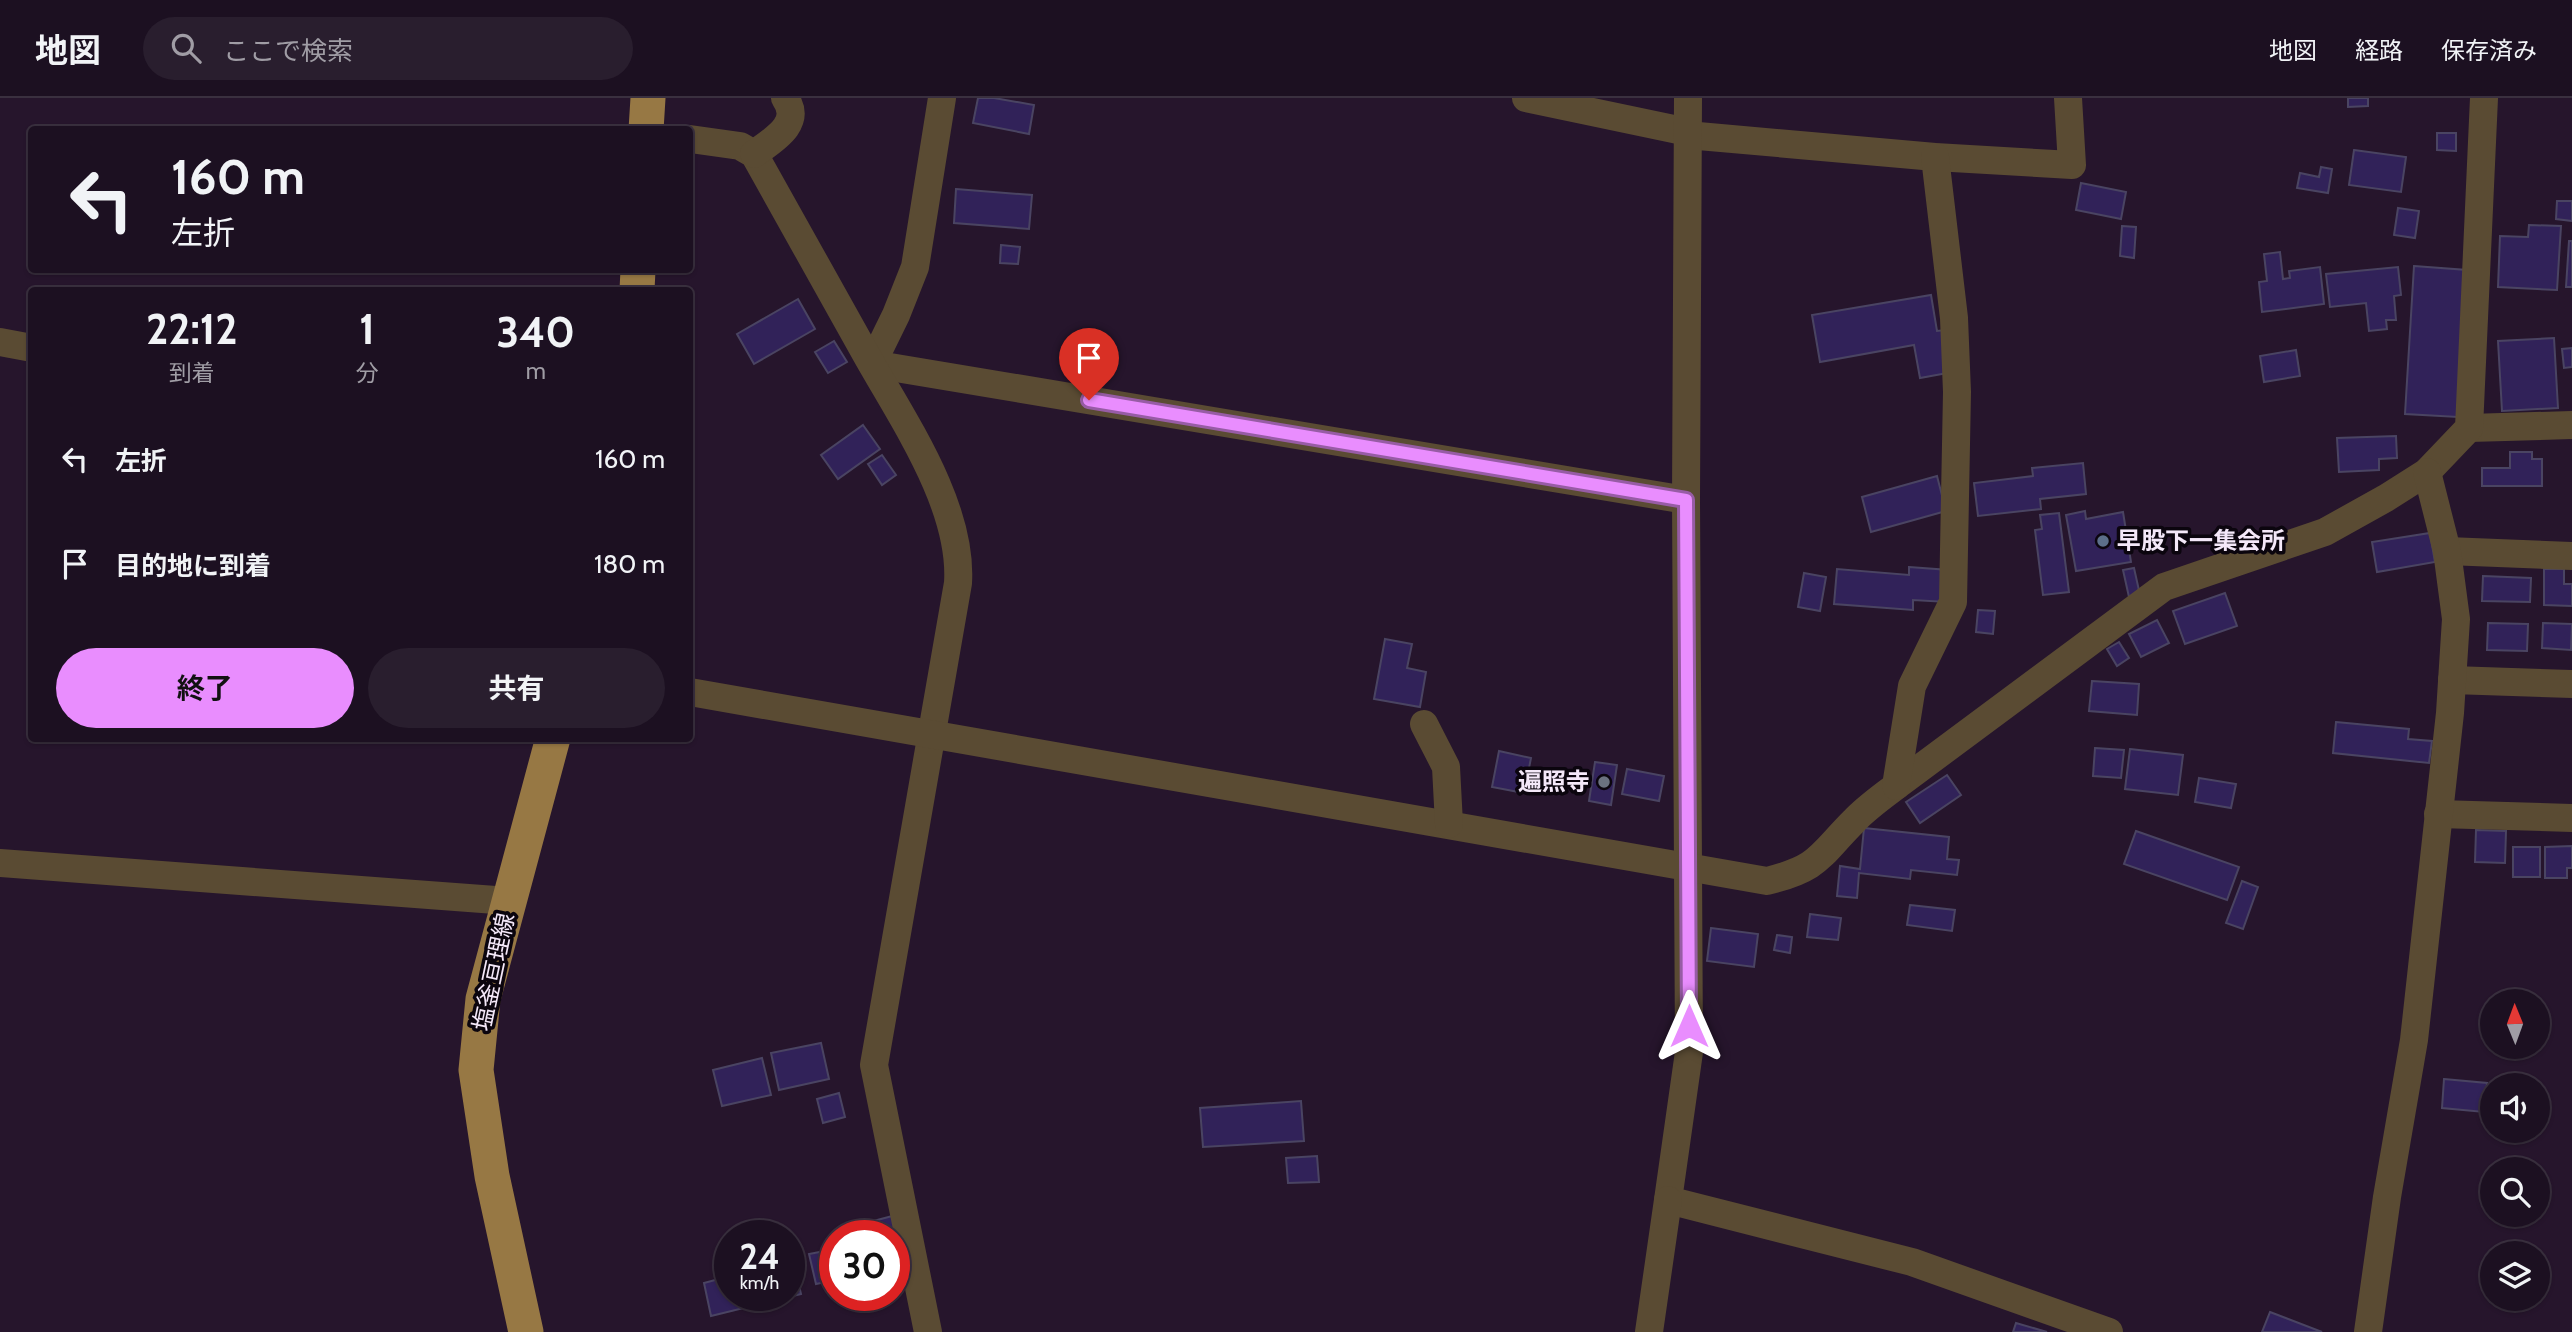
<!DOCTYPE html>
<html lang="ja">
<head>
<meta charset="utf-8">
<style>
  :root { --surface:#1c1021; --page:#291e2e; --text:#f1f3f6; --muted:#a09da5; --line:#3a303f; --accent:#e98dfe }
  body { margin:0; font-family:Cabin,"Noto Sans JP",sans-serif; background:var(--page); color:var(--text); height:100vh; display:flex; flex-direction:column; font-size:26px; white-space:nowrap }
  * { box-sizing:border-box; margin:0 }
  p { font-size:23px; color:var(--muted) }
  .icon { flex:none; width:38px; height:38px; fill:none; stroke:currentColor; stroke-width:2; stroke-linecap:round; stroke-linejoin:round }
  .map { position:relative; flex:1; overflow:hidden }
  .details { position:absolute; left:28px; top:189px; width:665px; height:455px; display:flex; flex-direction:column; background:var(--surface); border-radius:7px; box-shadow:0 2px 5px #0004,0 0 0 2px var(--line) }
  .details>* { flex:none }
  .top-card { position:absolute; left:28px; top:28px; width:665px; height:147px; border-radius:7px; box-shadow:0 2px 5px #0004,0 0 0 2px var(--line); background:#1c1021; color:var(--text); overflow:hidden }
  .needle { width:46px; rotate:359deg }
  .buttons { position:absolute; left:2480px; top:891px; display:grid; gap:14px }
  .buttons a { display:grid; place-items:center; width:70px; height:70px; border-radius:50%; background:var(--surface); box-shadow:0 2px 5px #0004,0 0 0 2px var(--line); font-size:35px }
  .speed { position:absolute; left:714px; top:1122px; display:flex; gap:14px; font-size:35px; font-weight:700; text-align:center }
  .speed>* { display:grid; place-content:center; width:91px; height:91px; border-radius:50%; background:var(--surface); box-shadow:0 2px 5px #0004,0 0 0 2px var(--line); line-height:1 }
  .speed small { font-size:18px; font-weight:400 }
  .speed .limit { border:10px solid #d22; background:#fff; color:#111 }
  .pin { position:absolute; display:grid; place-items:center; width:60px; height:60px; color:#fff; margin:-72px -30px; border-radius:50% 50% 50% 0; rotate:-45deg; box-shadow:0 0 7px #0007 }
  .pin .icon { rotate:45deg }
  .me { position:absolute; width:77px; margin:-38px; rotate:0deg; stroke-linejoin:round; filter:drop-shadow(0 0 5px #0008) }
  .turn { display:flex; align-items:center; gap:24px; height:147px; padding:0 28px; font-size:32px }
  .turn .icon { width:91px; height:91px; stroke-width:2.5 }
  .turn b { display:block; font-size:49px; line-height:60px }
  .eta { display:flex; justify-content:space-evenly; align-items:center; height:119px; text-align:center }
  .eta b { font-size:42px; font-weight:700; line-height:49px }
  .cta { display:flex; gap:14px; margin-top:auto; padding:14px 28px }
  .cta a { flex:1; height:80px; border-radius:42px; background:var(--accent); color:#111; font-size:28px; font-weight:700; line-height:80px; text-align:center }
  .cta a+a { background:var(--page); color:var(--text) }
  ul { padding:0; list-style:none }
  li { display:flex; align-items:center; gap:21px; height:105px; padding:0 28px }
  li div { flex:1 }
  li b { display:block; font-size:26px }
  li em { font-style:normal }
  header { display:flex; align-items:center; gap:42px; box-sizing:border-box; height:98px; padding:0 35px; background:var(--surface); border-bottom:2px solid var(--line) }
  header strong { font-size:33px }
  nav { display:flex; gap:38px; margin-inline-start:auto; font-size:24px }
  .search { width:490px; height:63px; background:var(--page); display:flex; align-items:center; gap:18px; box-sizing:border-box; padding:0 24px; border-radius:38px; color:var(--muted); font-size:26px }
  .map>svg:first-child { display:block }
  .building { fill:#312259; stroke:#4a4462; stroke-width:2 }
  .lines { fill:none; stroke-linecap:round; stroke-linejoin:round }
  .minor { stroke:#5a4b33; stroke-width:28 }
  .major { stroke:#977844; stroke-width:35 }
  .route-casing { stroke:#975ca5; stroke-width:18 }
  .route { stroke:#e98dfe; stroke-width:12 }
  .service-dot { fill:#5c6f8a; stroke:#0b050e; stroke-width:2.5 }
  .worship-dot { fill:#6b7280; stroke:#0b050e; stroke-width:2.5 }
  .labels { text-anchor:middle; stroke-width:7; stroke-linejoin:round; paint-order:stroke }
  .poi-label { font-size:24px; font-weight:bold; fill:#f4e8f9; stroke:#0b050e; text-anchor:start }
  .street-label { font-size:24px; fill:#f4e8f9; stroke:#0b050e }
</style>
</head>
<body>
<header>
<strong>地図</strong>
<div class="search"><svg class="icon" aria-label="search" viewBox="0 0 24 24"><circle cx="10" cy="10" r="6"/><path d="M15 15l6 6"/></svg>ここで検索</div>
<nav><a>地図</a><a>経路</a><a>保存済み</a></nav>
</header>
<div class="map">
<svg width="2572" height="1234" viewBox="0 0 2572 1234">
  <rect width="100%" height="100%" fill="#26152c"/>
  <g class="building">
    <polygon points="978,0 994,0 1034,7 1029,36 973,25"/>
    <polygon points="2348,0 2368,0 2368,8 2348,9"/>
    <polygon points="2437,35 2456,35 2456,53 2437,52"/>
    <polygon points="2354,52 2406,59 2401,94 2349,87"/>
    <polygon points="2321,69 2332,71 2328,95 2297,90 2300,75 2319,79"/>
    <polygon points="2081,85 2126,94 2121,121 2076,112"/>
    <polygon points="956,91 1032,97 1029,131 954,125"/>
    <polygon points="2557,103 2572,103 2572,123 2556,121"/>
    <polygon points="2398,110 2419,113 2415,140 2394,137"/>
    <polygon points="2529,127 2561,128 2557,192 2498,189 2500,138 2528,139"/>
    <polygon points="2122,128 2136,129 2134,160 2120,158"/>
    <polygon points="2569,143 2572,143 2572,189 2566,189"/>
    <polygon points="1001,147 1020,149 1018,166 1000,165"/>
    <polygon points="2280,154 2283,181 2290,180 2289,173 2320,169 2324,206 2262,214 2259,184 2267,183 2264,156"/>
    <polygon points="2414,168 2467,172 2458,319 2405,316"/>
    <polygon points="2398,169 2401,197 2394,198 2396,222 2386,222 2387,231 2369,233 2366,205 2330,209 2326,176"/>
    <polygon points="1931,197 1937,233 1945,232 1953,274 1920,280 1914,247 1820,264 1812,217"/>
    <polygon points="798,201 815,231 754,266 737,236"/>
    <polygon points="2554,240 2558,310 2502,313 2498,243"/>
    <polygon points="834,243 847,264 828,275 815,254"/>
    <polygon points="2572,250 2572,269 2564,270 2562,251"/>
    <polygon points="2296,252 2300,278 2264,284 2260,258"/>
    <polygon points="863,327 880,351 838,381 821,357"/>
    <polygon points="2396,338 2397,360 2379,361 2379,372 2339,374 2337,340"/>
    <polygon points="2510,354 2532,354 2532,361 2542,361 2542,388 2482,388 2482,370 2510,370"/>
    <polygon points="882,357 896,377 882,387 868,366"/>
    <polygon points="2083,365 2086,396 2040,401 2041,411 1978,418 1974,385 2033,378 2032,370"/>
    <polygon points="1937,378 1946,413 1871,434 1862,399"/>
    <polygon points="2085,413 2086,421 2123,414 2131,464 2076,473 2066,417"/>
    <polygon points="2059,415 2069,494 2043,497 2035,432 2042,431 2040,417"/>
    <polygon points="2430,435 2435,464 2377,474 2372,444"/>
    <polygon points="1909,469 1949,472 1947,504 1913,502 1913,512 1834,506 1837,471 1909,477"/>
    <polygon points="2134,470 2140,497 2129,499 2123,472"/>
    <polygon points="2544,471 2564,471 2564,486 2572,486 2572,508 2544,507"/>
    <polygon points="1804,475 1826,479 1820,513 1798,509"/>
    <polygon points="2483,478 2531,480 2530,504 2482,503"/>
    <polygon points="2225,495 2237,528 2185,546 2173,513"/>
    <polygon points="1978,512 1995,513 1993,536 1976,534"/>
    <polygon points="2157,522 2169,545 2141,559 2129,536"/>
    <polygon points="2488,525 2528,526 2527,553 2487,552"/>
    <polygon points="2543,525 2572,526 2571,552 2542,550"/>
    <polygon points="1385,541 1412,546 1407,570 1426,574 1420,609 1374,601"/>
    <polygon points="2119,544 2129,560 2117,568 2107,551"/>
    <polygon points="2092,583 2139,586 2137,617 2089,613"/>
    <polygon points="2336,624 2409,631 2408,641 2432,643 2429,665 2333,655"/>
    <polygon points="2095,650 2124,652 2121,680 2093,678"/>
    <polygon points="2130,651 2183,657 2178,697 2125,691"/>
    <polygon points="1499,653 1531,660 1524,695 1492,689"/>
    <polygon points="1595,664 1617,667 1611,707 1589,703"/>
    <polygon points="1627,671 1664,678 1659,703 1622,696"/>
    <polygon points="1947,677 1961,697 1920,725 1906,704"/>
    <polygon points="2199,680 2236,686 2231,710 2195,704"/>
    <polygon points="1864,730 1949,739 1947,761 1959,762 1957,777 1911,772 1910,781 1859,775 1857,800 1837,798 1840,768 1860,771"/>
    <polygon points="2476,732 2506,733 2505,765 2475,764"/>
    <polygon points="2136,733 2239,769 2227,802 2124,766"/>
    <polygon points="2572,748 2572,770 2567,770 2567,780 2545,780 2545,749"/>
    <rect x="2513" y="749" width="27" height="30"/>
    <polygon points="2242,783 2258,789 2243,831 2226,825"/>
    <polygon points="1910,807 1955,812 1952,833 1907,827"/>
    <polygon points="1810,816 1841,820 1838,842 1807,839"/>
    <polygon points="1711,830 1758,836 1754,869 1707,863"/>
    <polygon points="1777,837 1792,839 1790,855 1774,852"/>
    <polygon points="821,945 829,981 779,992 771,955"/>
    <polygon points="762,960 771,997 722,1008 713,972"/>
    <polygon points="2444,981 2487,985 2484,1014 2442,1010"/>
    <polygon points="839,995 845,1019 823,1025 817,1001"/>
    <polygon points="1301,1003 1304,1043 1203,1049 1200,1010"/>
    <polygon points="1317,1058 1319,1084 1288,1085 1286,1060"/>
    <polygon points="896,1117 904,1151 894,1153 894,1138 848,1138 847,1130"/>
    <polygon points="835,1151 835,1182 816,1186 809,1156"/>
    <polygon points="793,1163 801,1196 711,1218 704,1185 730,1178 730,1197 789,1197 789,1164"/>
    <polygon points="2270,1214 2322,1234 2262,1234"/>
    <polygon points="2016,1225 2047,1234 2013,1234"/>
  </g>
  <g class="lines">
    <g class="minor">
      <polyline points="942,0 915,169 896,217 872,266 1686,402"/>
      <polyline points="1526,0 1683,33 1687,37 1935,59 2072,67 2068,0"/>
      <polyline points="1688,0 1686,402 1689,954 1668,1102 1912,1164 2109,1234"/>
      <path d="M690,41L740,48L754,56C790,121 827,186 863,251C900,318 963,406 958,485L874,967L928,1234"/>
      <path d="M754,56C773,42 803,26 785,0"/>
      <polyline points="0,244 32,250"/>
      <polyline points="2469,330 2572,327"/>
      <polyline points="2447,453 2572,458"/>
      <polyline points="2452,582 2572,586"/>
      <path d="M690,594L1767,783C1820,770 1819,758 1854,723C1866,710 1882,699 1896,688L2164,489L2325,434L2386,400L2427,374L2469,330L2484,0"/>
      <polyline points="1424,626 1446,669 1449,726"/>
      <polyline points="1896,688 1912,588 1953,504 1957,294 1954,220 1935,59"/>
      <polyline points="2438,716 2572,720"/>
      <polyline points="0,765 509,803"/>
      <polyline points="1649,1234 1668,1102"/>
      <polyline points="2368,1234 2387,1099 2414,942 2450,615 2456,521 2447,453 2427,374"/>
    </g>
    <g class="major">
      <polyline points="646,32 648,0"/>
      <polyline points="637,192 638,172"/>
      <polyline points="526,1234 492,1078 476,972 483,901 553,640"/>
    </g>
  </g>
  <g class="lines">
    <g class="route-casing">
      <polyline id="route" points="1089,302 1686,402 1689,928"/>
    </g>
    <use href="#route" class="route"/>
  </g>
  <circle class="service-dot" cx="2103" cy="443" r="7"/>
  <circle class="worship-dot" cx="1604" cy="684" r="7"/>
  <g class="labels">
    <g class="poi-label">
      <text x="2117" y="451">早股下一集会所</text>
      <text x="1590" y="692" text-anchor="end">遍照寺</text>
    </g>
    <g class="street-label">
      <text transform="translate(494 874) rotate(-78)" y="8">塩釜亘理線</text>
    </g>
  </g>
</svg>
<div class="buttons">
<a><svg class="needle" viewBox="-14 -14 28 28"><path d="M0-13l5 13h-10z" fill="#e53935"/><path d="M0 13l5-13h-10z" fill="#a09da5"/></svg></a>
<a><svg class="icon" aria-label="sound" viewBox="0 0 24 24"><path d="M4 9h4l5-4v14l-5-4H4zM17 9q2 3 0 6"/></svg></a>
<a><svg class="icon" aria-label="search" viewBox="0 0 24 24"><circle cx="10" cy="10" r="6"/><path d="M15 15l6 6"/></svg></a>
<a><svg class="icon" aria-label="layers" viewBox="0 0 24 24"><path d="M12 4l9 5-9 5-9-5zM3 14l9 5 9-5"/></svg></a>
</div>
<div class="speed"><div>24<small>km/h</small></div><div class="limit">30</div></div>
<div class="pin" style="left:1089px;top:302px;background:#d93025"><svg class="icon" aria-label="arrive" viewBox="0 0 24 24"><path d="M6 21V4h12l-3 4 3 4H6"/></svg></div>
<svg class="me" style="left:1689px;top:928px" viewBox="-20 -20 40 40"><path d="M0-17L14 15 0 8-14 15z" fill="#e98dfe" stroke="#fff" stroke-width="4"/></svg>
<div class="top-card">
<div class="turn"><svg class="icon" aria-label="left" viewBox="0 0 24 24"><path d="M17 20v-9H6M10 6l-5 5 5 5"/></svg><div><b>160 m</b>左折</div></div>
</div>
<section class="details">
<div class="eta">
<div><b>22:12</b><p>到着</p></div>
<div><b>1</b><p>分</p></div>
<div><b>340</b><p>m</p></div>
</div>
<ul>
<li><svg class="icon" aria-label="left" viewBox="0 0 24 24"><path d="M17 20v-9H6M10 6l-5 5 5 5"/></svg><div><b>左折</b></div><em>160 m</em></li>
<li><svg class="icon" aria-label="arrive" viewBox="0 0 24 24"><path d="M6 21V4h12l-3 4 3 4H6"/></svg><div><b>目的地に到着</b></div><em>180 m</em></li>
</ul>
<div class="cta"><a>終了</a><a>共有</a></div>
</section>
</div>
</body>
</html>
